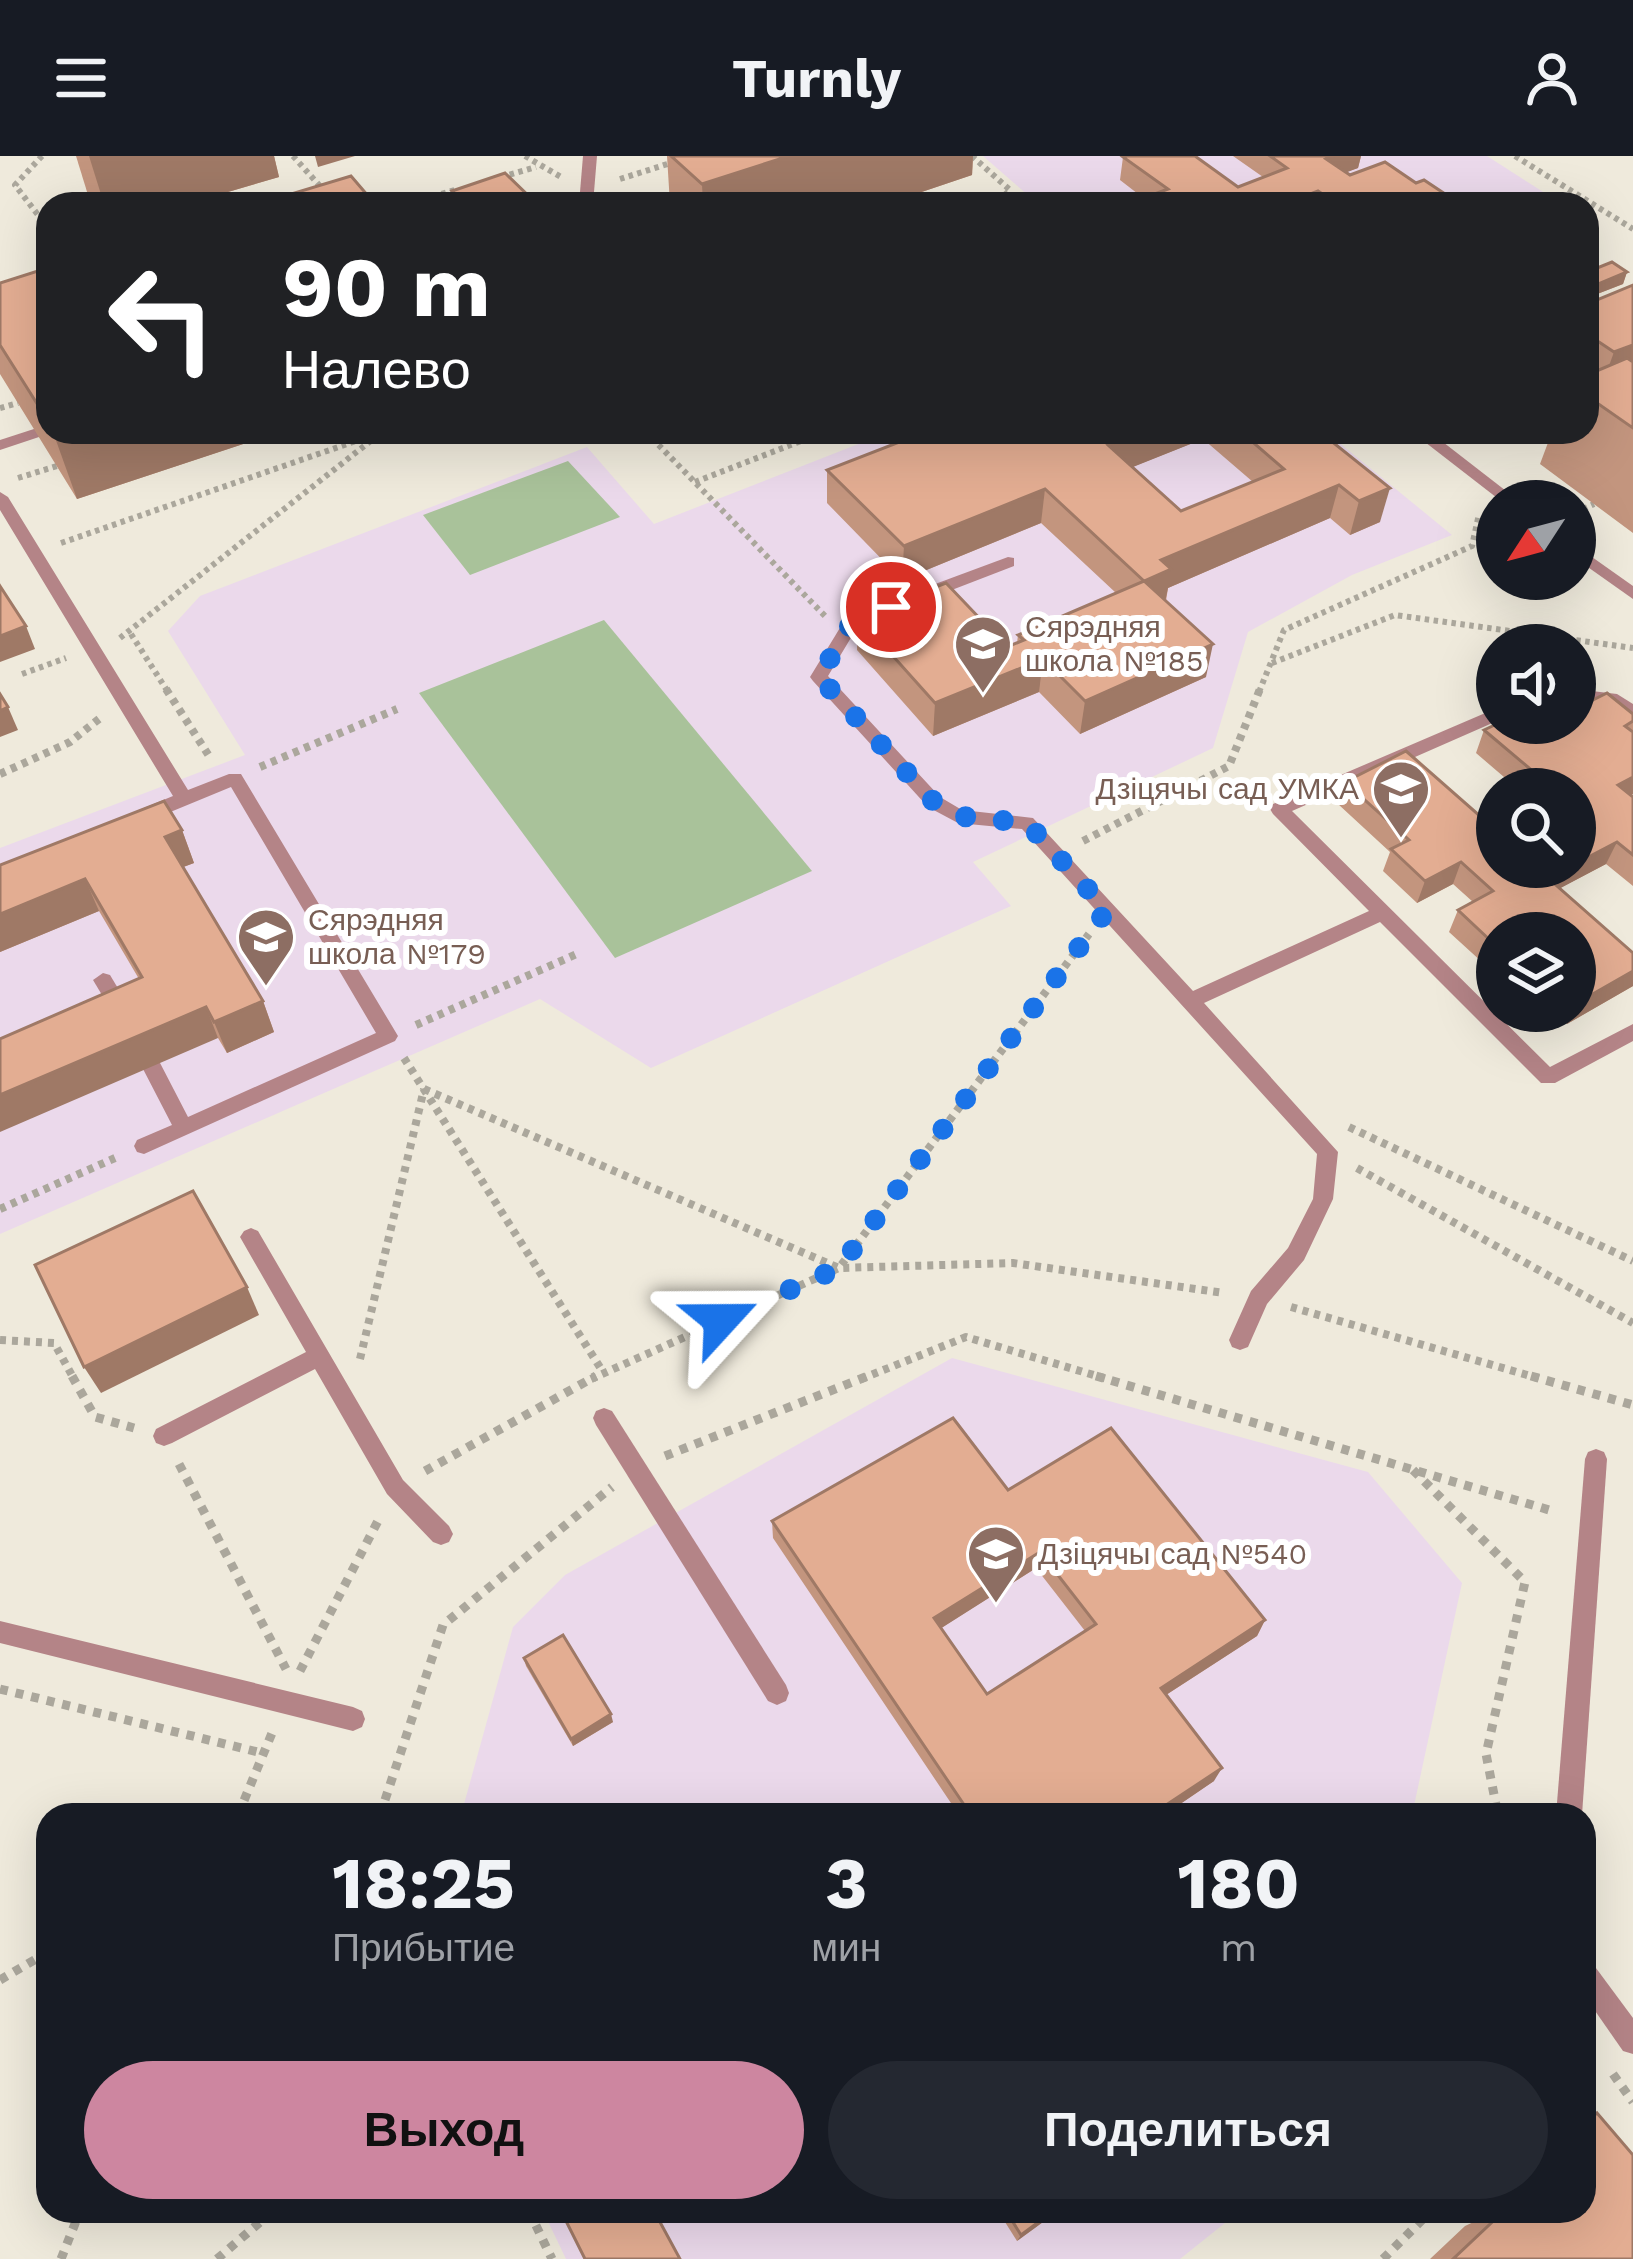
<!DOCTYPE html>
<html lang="ru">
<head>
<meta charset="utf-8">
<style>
  :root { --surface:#171b24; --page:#242831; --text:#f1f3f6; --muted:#9ea1a6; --accent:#cd86a0 }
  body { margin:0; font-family:"Work Sans",sans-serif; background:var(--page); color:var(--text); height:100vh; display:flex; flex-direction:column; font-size:45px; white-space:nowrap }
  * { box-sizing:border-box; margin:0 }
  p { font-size:39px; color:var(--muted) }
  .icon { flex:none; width:66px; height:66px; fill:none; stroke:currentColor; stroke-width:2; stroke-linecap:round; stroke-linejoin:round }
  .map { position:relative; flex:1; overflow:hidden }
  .side { position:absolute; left:36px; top:1647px; width:1560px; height:420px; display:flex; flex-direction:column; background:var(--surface); border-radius:36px; box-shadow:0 12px 48px #0002 }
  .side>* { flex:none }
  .banner { position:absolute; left:36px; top:36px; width:1563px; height:252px; border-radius:36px; box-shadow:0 12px 48px #0002; background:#202124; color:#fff; overflow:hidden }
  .needle { width:78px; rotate:234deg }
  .fabs { position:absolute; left:1476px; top:324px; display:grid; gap:24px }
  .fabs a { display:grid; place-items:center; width:120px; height:120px; border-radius:50%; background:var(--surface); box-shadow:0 12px 48px #0002; font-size:60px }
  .pin { position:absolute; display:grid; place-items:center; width:102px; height:102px; color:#fff; margin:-51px; border:6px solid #fff; border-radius:50%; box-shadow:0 3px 12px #0007 }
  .me { position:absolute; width:132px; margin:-66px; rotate:66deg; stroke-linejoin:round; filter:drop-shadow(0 0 9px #0008) }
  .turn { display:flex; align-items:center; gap:42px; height:252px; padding:0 48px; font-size:54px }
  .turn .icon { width:156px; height:156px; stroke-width:2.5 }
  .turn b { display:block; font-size:84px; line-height:102px }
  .eta { display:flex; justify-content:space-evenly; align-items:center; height:204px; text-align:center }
  .eta b { font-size:72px; font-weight:700; line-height:84px }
  .button { display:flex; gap:24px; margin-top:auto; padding:24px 48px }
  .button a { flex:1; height:138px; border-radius:72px; background:var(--accent); color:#111; font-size:48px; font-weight:700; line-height:138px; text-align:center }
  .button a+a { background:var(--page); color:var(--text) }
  header { display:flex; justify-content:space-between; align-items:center; height:156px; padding:0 48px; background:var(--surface); font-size:54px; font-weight:700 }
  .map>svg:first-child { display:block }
  .education { fill:#ebd9eb }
  .green { fill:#a9c29a }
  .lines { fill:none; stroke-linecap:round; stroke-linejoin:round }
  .path-far2 { stroke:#aba79c; stroke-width:6; stroke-dasharray:4.5 4.5; stroke-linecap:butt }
  .path-far1 { stroke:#aba79c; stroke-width:8; stroke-dasharray:6 6; stroke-linecap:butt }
  .path { stroke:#aba79c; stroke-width:9; stroke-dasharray:8 8; stroke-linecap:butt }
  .service { fill:#b48487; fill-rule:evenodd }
  .wall { fill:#c3957e; fill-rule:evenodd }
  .shaded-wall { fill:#9f7966 }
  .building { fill:#e3ad92; stroke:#9f7966; stroke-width:3; fill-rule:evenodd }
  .route { stroke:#1a73e8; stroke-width:21; stroke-dasharray:0 37.8 }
  .labels { text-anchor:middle; stroke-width:12; stroke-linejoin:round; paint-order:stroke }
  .education-label { font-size:30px; fill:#785e54; stroke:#fff; text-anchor:start }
</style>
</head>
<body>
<header><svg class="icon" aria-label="menu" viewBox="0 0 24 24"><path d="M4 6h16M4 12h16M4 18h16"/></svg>Turnly<svg class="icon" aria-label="person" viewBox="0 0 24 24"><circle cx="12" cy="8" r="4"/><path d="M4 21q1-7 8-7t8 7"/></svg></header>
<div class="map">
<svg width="1633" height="2103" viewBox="0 0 1633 2103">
  <rect width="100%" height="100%" fill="#efeadc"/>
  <g class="education">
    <polygon points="983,0 1487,0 1562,48 1038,48"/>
    <polygon points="889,276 1326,276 1452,379 1352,419 1248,476 1213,592 973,706 1011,750 651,912 540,843 0,1078 0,692 245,599 168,475 200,440 587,291 654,368"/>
    <polygon points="952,1202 1368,1316 1462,1427 1412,1659 461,1659 513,1471 565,1419"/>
    <polygon points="543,2055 1240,2055 1180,2103 566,2103"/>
  </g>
  <g class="green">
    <polygon points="568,305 620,361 470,419 423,359"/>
    <polygon points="604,464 812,715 615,802 419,537"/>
  </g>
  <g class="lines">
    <g class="path-far2">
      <polyline points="42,0 15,29 48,72"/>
      <polyline points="293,0 336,48"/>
      <polyline points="525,0 561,21"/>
      <polyline points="972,0 1010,34 995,48"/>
      <polyline points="1515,0 1633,73"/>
      <polyline points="501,21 536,11"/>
      <polyline points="620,23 693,0"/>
      <polyline points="407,48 458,33"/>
      <polyline points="0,252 18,247"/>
      <polyline points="646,276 825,460"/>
      <polyline points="18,322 57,310"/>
      <polyline points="695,326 824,276"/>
      <polyline points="1575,357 1594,348"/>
      <polyline points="61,387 376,278"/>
      <polyline points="131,478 168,536"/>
      <polyline points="120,482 382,276"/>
      <polyline points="1272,507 1395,459 1633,492"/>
      <polyline points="22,518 66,502"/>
      <polyline points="1259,536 1284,474 1472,390 1479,358"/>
    </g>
    <g class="path-far1">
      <polyline points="166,533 211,603"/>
      <polyline points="260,611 397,553"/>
      <polyline points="0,618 70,586 99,563"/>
      <polyline points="1083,685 1229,610 1260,533"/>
      <polyline points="416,869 579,797"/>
      <polyline points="404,902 603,1216"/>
      <polyline points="424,933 839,1112 1089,778"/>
      <polyline points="1349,971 1633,1105"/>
      <polyline points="1357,1012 1633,1167"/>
      <polyline points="0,1053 115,1002"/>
      <polyline points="1291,1151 1541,1223"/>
      <polyline points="0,1184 54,1187 74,1223"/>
      <polyline points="360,1203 424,933"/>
      <polyline points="591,1223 839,1112 1013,1107 1224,1137"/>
      <polyline points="861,1223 966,1181 1107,1223"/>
    </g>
    <g class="path">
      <polyline points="72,1220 95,1261 134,1272"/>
      <polyline points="1096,1220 1556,1356"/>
      <polyline points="1531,1220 1633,1249"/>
      <polyline points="665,1300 868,1220"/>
      <polyline points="179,1308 286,1513"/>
      <polyline points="1413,1314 1525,1426 1486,1598 1498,1659"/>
      <polyline points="425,1315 596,1220"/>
      <polyline points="300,1515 379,1363"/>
      <polyline points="0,1533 262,1597"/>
      <polyline points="238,1659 272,1577"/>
      <polyline points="380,1659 443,1469 612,1331"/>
      <polyline points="0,1824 48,1796"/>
      <polyline points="1613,1918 1633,1946"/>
      <polyline points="529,2055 552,2103"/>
      <polyline points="61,2103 80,2055"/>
      <polyline points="217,2103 273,2055"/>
      <polyline points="1383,2103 1431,2055"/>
    </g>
    <g class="service">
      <polygon points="583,0 597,0 593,48 579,48"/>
      <polygon points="37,272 42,274 42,280 0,294 0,284"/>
      <polygon points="1412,276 1430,276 1519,345 1501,345"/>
      <polygon points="0,336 8,341 188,634 229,618 241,618 398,880 395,885 144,998 137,996 134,990 137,984 172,969 142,911 145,905 159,905 188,961 376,877 231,631 151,664 139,664 136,659 139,654 173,640 0,354"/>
      <polygon points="1575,389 1633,430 1633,443 1575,402"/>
      <polygon points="1008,401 1014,402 1014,410 931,442 919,442 917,438 919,434"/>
      <polygon points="885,448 891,450 891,458 858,470 828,520 940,641 962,654 1033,662 1193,835 1369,755 1273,658 1270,653 1273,648 1497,552 1497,565 1292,655 1550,911 1633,868 1633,885 1555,927 1541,927 1380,766 1204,847 1338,996 1333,1043 1304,1104 1267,1148 1248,1191 1240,1194 1232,1191 1229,1184 1251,1135 1288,1092 1313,1043 1317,998 1022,673 958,667 928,651 813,525 810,521 846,462"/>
      <polygon points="1575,533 1617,538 1633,548 1633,563 1612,549 1575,545"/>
      <polygon points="103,817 110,819 134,859 131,864 117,864 93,824"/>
      <polygon points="251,1072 258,1075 403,1324 449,1370 453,1378 449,1386 441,1389 433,1386 387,1338 315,1213 172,1287 164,1290 156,1287 153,1280 156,1273 306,1196 240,1081 244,1075"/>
      <polygon points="604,1252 612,1255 786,1529 789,1537 786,1545 777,1549 768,1545 596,1269 593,1262 596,1255"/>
      <polygon points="1596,1293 1604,1296 1607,1303 1582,1659 1556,1659 1585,1303 1588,1296"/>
      <polygon points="0,1465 353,1551 362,1555 365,1563 362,1571 353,1575 0,1487"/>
      <polygon points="1584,1804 1593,1808 1633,1862 1633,1898 1623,1895 1584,1839"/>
    </g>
  </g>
  <g class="wall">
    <polygon points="76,0 274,0 279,21 187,48 94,48 88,39"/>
    <polygon points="667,0 973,0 972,19 886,48 670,48"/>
    <polygon points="1233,0 1361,0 1358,12 1346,16 1350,19 1446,48 1151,48 1120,24 1123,1 1238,31 1263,21"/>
    <polygon points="452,35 537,48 455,48"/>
    <polygon points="1587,116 1627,116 1623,128 1592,140 1587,137"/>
    <polygon points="48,124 48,276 279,276 77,343 0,218 0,127"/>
    <polygon points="1633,129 1633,377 1540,308 1552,276 1587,276 1587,148"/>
    <path d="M1016,276H1320L1380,366L1350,379L1330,362L1168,432L1166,445L1206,521L1080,578L1039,536L933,580L857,494L858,461L1007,491L1017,487L1018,479L1116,437L1041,367L902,424L827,347V314L995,284ZM1203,283L1253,326L1181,355L1132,311Z"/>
    <polygon points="1633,558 1633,638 1630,639 1633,641 1633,730 1606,708 1560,732 1633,797 1633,830 1567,868 1553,855 1575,855 1575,777 1497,777 1497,804 1494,801 1483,807 1449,776 1458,754 1473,746 1453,728 1417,747 1383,715 1390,696 1338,648 1345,626 1497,711 1575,711 1575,633 1518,633 1476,597 1484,574 1535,573"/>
    <polygon points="182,674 194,707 183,711 263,845 274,876 227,897 218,882 139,823 99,755 0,796 0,709"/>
    <path d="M1008,1334L1265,1464L1257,1480L1166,1539L1214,1625L1164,1659H959L773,1382L772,1365ZM1036,1412L1085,1475L987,1538L941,1472Z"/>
    <polygon points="524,1502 613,1566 573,1590 526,1510"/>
    <polygon points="1597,1957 1633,2103 1430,2103 1465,2070 1497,2055 1584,2055 1584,1964"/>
    <polygon points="998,2055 1046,2055 1043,2066 1017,2085"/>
  </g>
  <g class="shaded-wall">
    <polygon points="89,0 274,0 279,21 187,48 104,48"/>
    <polygon points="315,0 355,0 318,11"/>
    <polygon points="789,0 973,0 972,19 886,48 703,48 702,28"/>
    <polygon points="1334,0 1361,0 1358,12 1321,26 1326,3"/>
    <polygon points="1318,35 1316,48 1285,48"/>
    <polygon points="1448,40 1446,48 1427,48"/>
    <polygon points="1627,116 1623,128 1592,140 1596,129"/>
    <polygon points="1633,189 1633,257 1596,246 1614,196"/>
    <polygon points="53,276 279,276 77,343"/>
    <polygon points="1141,276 1204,276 1203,283 1103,323 1108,289"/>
    <polygon points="1339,329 1330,362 1168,432 1165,446 1144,425 1161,404"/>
    <polygon points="1390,332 1380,366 1350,379 1359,345"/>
    <polygon points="1045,333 1041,367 902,424 904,390"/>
    <polygon points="26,470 35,493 0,506 0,480"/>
    <polygon points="1213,488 1206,521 1080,578 1085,545"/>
    <polygon points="1043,503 1039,536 933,580 935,547"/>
    <polygon points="8,551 18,574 0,581 0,555"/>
    <polygon points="1633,621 1633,638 1608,651 1618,629"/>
    <polygon points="182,674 194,707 178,713 165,681"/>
    <polygon points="1617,686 1606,708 1538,744 1548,722 1569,711 1575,711 1575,708"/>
    <polygon points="1461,706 1453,728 1417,747 1425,725"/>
    <polygon points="85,723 99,755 0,796 0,758"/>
    <polygon points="1497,783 1497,795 1494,801 1483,807 1492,786"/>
    <polygon points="1633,815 1633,830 1567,868 1573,855 1575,855 1577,847"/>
    <polygon points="263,845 274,876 227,897 214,866"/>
    <polygon points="206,851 218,882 0,976 0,939"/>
    <polygon points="247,1131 259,1159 101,1237 84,1211"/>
    <polygon points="1040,1396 1036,1412 932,1478 934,1462"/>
    <polygon points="1265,1464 1257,1480 1155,1546 1161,1532"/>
    <polygon points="611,1558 613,1566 573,1590 571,1583"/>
    <polygon points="1222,1612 1214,1625 1164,1659 1151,1659"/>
    <polygon points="1048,2059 1043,2066 1017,2085 1021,2079"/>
  </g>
  <g class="building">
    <polygon points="671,0 789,0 702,28"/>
    <polygon points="1127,0 1195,0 1238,31 1287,12 1270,0 1334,0 1326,3 1350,19 1385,6 1416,27 1424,24 1448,40 1427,48 1337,48 1318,35 1285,48 1164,48 1152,39 1168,33 1123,1"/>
    <polygon points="505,17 537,48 465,48 452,35"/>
    <polygon points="351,20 375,48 286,48 281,41"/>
    <polygon points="711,36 724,48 675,48"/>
    <polygon points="1612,106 1627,116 1596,129 1587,123 1587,116"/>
    <polygon points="41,114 48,124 48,265 0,189 0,127"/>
    <polygon points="1633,129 1633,189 1614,196 1587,178 1587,148"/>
    <polygon points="1627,202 1633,206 1633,272 1587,240 1587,219"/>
    <polygon points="925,276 987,276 995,284 1016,276 1141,276 1108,289 1181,355 1284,313 1241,276 1320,276 1390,332 1359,345 1339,329 1161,404 1171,413 1144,425 1045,333 904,390 827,314"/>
    <polygon points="1144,425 1213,488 1085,545 1043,503 935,547 858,461 946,427 1007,491 1024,484 1018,479"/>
    <polygon points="0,430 26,470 0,480"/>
    <polygon points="1607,537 1633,558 1633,565 1625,570 1633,576 1633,621 1618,629 1633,641 1633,699 1617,686 1575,708 1575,633 1554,633 1484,574 1499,567 1528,567 1535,573 1547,567 1575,567 1575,553"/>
    <polygon points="0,538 8,551 0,555"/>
    <polygon points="1406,595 1497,675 1497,711 1569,711 1548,722 1633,797 1633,815 1577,847 1575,845 1575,777 1497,777 1497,783 1492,786 1458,754 1493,735 1461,706 1425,725 1391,693 1409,684 1345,626"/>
    <polygon points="164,645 182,674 165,681 263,845 214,866 206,851 0,939 0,883 142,821 85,723 0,758 0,709"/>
    <polygon points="193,1035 247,1131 84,1211 35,1109"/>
    <path d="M953,1262L1008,1334L1111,1272L1265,1464L1161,1532L1222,1612L1151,1659H971L772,1365ZM1040,1396L1096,1468L987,1538L934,1462Z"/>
    <polygon points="563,1479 611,1558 571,1583 524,1502"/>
    <polygon points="1597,1957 1633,1999 1633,2103 1453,2103 1504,2055 1519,2055 1526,2064 1536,2055 1584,2055 1584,1969"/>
    <polygon points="561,2055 629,2055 633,2062 644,2055 654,2055 680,2103 585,2103"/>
    <polygon points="1006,2055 1046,2055 1048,2059 1021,2079"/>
  </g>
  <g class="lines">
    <polyline class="route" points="721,1164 839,1112 1107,754 1027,667 958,660 934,646 819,521 852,466 891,451"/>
  </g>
  <defs>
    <g id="school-pin" transform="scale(3)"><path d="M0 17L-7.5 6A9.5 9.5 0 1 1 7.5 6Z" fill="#8d6e63" stroke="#fff"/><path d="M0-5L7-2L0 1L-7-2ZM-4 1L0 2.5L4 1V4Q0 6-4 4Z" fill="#fff"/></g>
  </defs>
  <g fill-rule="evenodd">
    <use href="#school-pin" x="983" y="488"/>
    <use href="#school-pin" x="1401" y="633"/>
    <use href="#school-pin" x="266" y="781"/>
    <use href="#school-pin" x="996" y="1398"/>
  </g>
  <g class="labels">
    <g class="education-label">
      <text x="1025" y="481">Сярэдняя<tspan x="1025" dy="34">школа №185</tspan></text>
      <text x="1359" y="643" text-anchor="end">Дзіцячы сад УМКА</text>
      <text x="308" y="774">Сярэдняя<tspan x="308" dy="34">школа №179</tspan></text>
      <text x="1038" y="1408">Дзіцячы сад №540</text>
    </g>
  </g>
</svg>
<div class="fabs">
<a><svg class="needle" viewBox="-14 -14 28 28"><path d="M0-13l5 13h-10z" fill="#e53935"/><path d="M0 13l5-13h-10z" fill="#9ea1a6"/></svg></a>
<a><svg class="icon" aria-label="sound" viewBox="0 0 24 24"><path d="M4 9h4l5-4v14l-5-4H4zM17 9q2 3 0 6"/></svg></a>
<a><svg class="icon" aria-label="search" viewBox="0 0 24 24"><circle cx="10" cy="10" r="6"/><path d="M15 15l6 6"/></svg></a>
<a><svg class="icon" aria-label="layers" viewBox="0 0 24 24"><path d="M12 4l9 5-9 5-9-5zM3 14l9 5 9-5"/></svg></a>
</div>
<div class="pin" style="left:891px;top:451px;background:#d93025"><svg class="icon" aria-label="arrive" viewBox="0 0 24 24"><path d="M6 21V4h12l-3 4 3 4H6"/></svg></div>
<svg class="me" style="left:721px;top:1164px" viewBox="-20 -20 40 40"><path d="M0-17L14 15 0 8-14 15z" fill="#1a73e8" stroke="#fff" stroke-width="4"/></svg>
<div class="banner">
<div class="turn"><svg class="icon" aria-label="left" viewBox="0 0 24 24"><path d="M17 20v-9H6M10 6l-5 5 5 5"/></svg><div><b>90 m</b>Налево</div></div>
</div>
<section class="side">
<div class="eta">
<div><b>18:25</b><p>Прибытие</p></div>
<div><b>3</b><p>мин</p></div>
<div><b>180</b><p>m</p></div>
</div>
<div class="button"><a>Выход</a><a>Поделиться</a></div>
</section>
</div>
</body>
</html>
